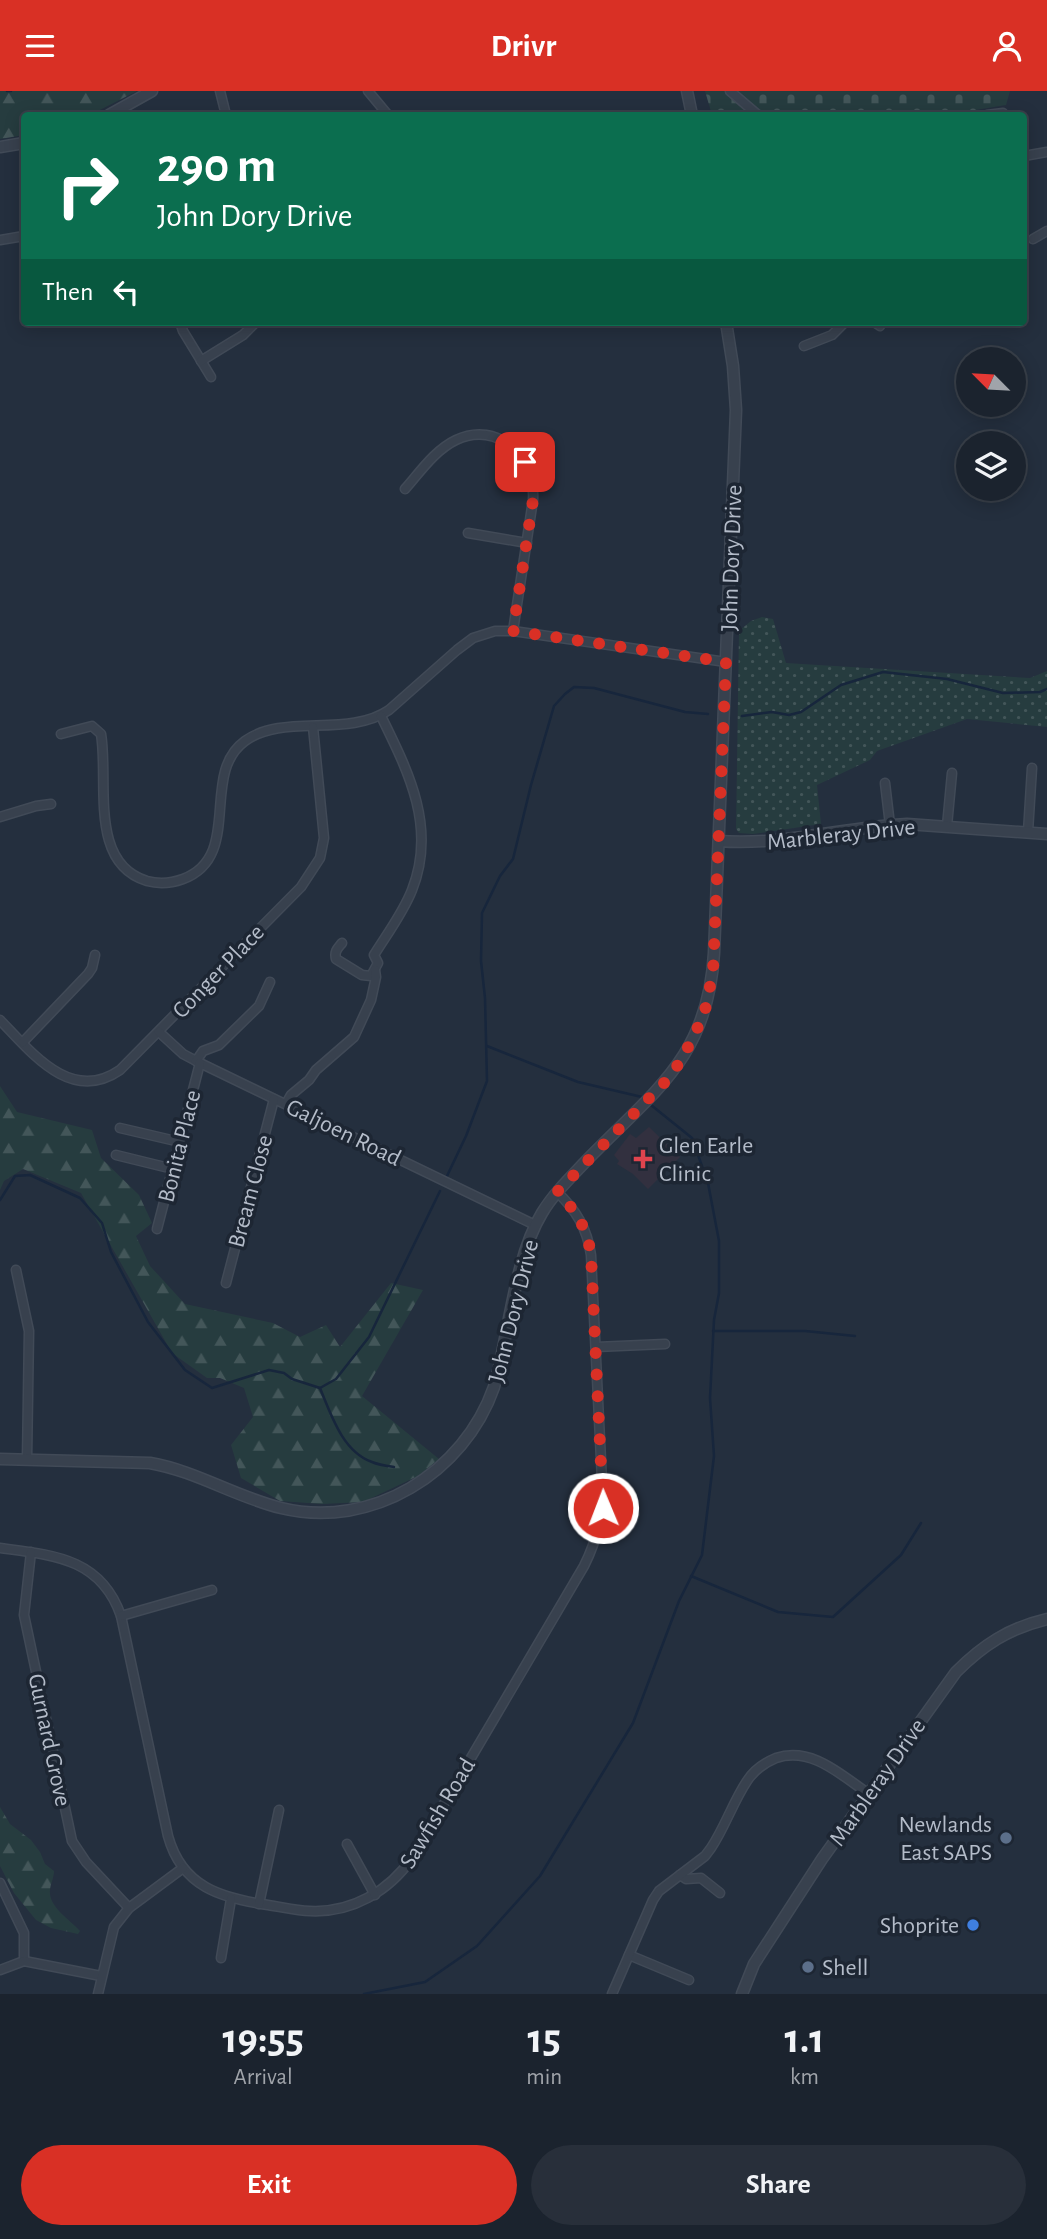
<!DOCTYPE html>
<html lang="en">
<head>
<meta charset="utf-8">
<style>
  :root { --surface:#1b232e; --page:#282f3a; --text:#f1f3f6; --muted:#a0a4aa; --line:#39404a; --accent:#d93025 }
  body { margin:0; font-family:"Alegreya Sans",sans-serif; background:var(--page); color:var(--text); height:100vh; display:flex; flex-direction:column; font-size:26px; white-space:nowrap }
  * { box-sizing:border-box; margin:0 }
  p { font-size:23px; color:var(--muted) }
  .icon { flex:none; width:38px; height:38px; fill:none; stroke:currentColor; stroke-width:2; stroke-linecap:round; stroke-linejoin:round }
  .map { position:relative; height:1903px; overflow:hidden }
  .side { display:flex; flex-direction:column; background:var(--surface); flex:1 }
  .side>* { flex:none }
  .hud { position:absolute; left:21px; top:21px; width:1006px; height:214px; border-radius:7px; box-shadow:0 4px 18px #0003,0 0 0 2px var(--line); background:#0b6e4f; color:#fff; overflow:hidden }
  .needle { width:46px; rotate:294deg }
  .controls { position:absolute; left:956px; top:256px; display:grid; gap:14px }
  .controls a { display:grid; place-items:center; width:70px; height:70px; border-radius:50%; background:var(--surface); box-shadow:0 4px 18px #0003,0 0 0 2px var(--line); font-size:35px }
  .pin { position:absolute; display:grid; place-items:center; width:60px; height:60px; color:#fff; margin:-30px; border-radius:14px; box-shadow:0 4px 10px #0006 }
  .me { position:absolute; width:77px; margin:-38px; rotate:359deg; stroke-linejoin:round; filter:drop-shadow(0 0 5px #0008) }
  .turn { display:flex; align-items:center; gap:24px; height:147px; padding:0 21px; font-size:32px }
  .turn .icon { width:91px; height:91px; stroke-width:2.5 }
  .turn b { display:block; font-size:49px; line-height:60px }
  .then { display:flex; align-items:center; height:66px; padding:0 21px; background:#0003; gap:14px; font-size:26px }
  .eta { display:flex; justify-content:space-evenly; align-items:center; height:119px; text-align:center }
  .eta b { font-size:42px; font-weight:600; line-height:49px }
  .primary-button { display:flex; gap:14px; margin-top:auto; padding:14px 21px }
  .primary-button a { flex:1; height:80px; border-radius:42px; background:var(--accent); color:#fff; font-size:28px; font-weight:600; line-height:80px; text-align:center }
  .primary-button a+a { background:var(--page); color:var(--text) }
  header { display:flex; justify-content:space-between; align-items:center; height:91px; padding:0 21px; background:var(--accent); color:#fff; font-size:32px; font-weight:600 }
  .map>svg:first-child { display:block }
  .medical { fill:#32303f }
  .grass { fill:url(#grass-dots) }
  .forest { fill:url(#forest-firs) }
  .cemetery { fill:url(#cemetery-stones) }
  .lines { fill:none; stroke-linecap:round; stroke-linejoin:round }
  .stream { stroke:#17263c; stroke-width:2.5 }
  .minor-casing { stroke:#414a57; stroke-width:11 }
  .tertiary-casing { stroke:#414a57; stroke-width:13 }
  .minor { stroke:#38414e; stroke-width:8 }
  .tertiary { stroke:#38414e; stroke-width:10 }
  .route { stroke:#d93025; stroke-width:12; stroke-dasharray:0 21.6 }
  .health-dot { fill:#e0444e; stroke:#1d2633; stroke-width:2.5 }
  .service-dot { fill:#5c6f8a; stroke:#1d2633; stroke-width:2.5 }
  .shop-dot { fill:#3f7fe0; stroke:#1d2633; stroke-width:2.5 }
  .labels { text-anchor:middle; stroke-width:7; stroke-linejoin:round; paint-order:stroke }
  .street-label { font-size:24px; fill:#b4bcc9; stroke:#1d2633 }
  .poi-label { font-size:24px; fill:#b4bcc9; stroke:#1d2633; text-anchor:start }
</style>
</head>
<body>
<header><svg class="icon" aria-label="menu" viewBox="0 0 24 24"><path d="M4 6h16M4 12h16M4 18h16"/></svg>Drivr<svg class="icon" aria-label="person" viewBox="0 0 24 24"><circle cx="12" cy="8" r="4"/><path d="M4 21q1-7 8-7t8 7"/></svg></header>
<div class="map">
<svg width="1047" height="1903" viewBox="0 0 1047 1903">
  <defs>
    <pattern id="grass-dots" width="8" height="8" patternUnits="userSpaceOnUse" patternTransform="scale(1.75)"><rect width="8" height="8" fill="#263c3f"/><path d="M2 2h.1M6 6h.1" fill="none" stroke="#435659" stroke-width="1.8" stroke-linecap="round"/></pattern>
    <pattern id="forest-firs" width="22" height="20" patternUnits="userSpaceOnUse" patternTransform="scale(1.75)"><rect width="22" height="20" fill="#263c3f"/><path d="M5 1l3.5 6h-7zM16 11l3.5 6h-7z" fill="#435659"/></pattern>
    <pattern id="cemetery-stones" width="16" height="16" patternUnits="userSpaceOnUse" patternTransform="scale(1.75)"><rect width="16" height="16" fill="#263c3f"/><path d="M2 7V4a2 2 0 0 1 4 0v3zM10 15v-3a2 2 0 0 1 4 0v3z" fill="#435659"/></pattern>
  </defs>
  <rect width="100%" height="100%" fill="#242f3e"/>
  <polygon class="medical" points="649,1036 680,1066 648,1098 633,1083 617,1073 619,1070 614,1064 630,1043 636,1047"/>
  <polygon class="grass" points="762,526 773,528 786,572 1030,587 1047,580 1047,636 967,628 877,660 870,669 817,694 821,733 753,743 739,742 736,738 739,540 751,530"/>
  <g class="forest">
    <polygon points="0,0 137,0 90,24 24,24 24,44 0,48"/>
    <polygon points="0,995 17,1021 92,1039 101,1067 139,1104 152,1132 136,1145 150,1175 185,1213 273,1232 300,1246 326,1234 340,1256 391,1192 423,1199 362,1305 439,1368 418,1385 363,1411 322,1413 280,1410 241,1387 231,1354 253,1326 244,1297 220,1287 207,1287 172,1262 81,1102 23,1078 4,1090 0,1099"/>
    <path d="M0,1716L10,1733L31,1749L40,1761L45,1773L54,1780C54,1788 49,1795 50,1803C51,1817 71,1830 80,1840L78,1843L51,1837L36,1829L14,1802L0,1775Z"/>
  </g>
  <polygon class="cemetery" points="705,0 1010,0 1006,14 945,24 712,24"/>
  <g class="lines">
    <g class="stream">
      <polyline points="7,0 11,0"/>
      <polyline points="742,625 772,621 789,624 801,621 841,594 883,581 947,588 1003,602 1040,601 1047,598"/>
      <polyline points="487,955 578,991 642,1006"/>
      <polyline points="447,1085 466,1045 487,990 485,907 481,870 482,822 500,785 513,768 531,694 554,615 565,603 574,596 594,597 685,621 708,623"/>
      <polyline points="0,1109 15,1085 30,1084 80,1107 102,1132 111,1161 148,1231 185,1279 212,1297 269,1279 284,1282 292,1288 320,1297 336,1288 369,1246 440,1100"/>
      <polyline points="713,1240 805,1240 855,1245"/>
      <path d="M320,1297C331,1324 343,1361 372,1371C379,1374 387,1375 394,1376"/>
      <polyline points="691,1485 778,1521 833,1526 901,1464 921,1432"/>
      <polyline points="364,1903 425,1891 477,1855 540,1785 633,1632 679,1510 702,1464 714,1365 710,1307 714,1229 719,1202 719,1150 708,1092 692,1047 651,1014"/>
    </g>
    <g class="minor-casing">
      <g id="minor">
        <polyline points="220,0 226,24"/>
        <polyline points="368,0 388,24"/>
        <polyline points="730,0 758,24"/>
        <polyline points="987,24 1003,22"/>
        <polyline points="1024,65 1047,61"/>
        <polyline points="1033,148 1047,140"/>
        <polyline points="0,149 24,145"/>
        <polyline points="180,231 183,240 211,286"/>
        <polyline points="874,231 880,235"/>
        <polyline points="804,255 832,244 845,231"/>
        <polyline points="201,270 243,244 256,231"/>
        <path d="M405,398C420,381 435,359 456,349C498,329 536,367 533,409L513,540"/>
        <polyline points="468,442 527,452"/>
        <path d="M61,643L92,635L101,643C109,690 88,772 147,790C158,793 172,792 183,788C244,765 199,683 245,650C283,622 348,647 389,619L457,559L473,547L495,540H513L726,571"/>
        <polyline points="885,692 890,734"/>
        <polyline points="0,726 36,715 51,713"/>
        <polyline points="947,735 952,682"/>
        <polyline points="1028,741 1032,677"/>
        <path d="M342,852C338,857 334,860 336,868L362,884L371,885L378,872L374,864C387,843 403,822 412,799C437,736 408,680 381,625"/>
        <path d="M0,929C32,962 71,1013 120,979L301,796L320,767L324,747L313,636"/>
        <polyline points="159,941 183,963 200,972 535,1134"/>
        <polyline points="23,951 88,883 92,877 95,864"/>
        <polyline points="196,970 203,960 219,954 259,915 270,891"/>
        <polyline points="286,1013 291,1004 309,989 316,979 354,946 371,909 376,886 375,879"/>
        <polyline points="120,1037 180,1051"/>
        <polyline points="116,1064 173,1078"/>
        <polyline points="157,1138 200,972"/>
        <polyline points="16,1179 29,1240 27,1369"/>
        <polyline points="226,1192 274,1008"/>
        <polyline points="596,1256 665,1253"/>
        <path d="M0,1457C53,1464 101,1467 121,1525L168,1745C182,1796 221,1807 268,1814C282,1816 296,1820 310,1820C352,1822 389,1800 412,1767L584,1475C598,1447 603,1422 602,1390L591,1164C587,1137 576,1119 557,1101"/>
        <polyline points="31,1461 24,1524 72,1750 86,1771 129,1817"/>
        <polyline points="121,1525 212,1499"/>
        <polyline points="347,1753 375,1804"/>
        <polyline points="680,1784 686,1788 701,1787 720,1802"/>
        <polyline points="0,1792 24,1842 24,1870"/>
        <polyline points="259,1813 279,1719"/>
        <polyline points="629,1864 689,1889"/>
        <polyline points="221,1867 231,1808"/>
        <polyline points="0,1879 24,1870 101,1885"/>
        <polyline points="98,1903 114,1836 129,1817 183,1777"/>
        <path d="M612,1903L653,1809L659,1800L705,1765L711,1757C725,1736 733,1711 747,1690C754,1679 764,1672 776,1667C812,1655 842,1685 869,1703"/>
      </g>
    </g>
    <g class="tertiary-casing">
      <g id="tertiary">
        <polyline points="687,0 692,24"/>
        <polyline points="109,24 152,0"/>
        <polyline points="0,56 24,52"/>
        <path d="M719,750C782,755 844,736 907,733L1047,743"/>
        <path d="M0,1368L150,1372C196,1380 236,1406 281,1417C372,1439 464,1382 494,1296C509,1244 514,1168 542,1122C554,1102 571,1086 587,1069C654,1000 708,967 714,862L736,319L733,275L726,231"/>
        <path d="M742,1903L754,1873L822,1768L956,1581C983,1554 1009,1537 1047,1528"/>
      </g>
    </g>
    <use href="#minor" class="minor"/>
    <use href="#tertiary" class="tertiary"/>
  </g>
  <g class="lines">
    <path class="route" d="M525,371L533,389V409L513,540L726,571L713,881L704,924L681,970L664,992L557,1101C576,1119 587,1137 591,1164L603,1417"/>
  </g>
  <path class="health-dot" d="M639.5 1057.5h7v7h7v7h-7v7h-7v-7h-7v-7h7z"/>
  <g class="service-dot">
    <circle cx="1006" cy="1747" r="7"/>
    <circle cx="808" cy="1876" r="7"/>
  </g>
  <circle class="shop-dot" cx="973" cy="1834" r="7"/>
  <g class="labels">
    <g class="street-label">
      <text transform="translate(731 467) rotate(-88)" y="8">John Dory Drive</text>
      <text transform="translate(841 743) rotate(-6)" y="8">Marbleray Drive</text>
      <text transform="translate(218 880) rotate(-46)" y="8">Conger Place</text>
      <text transform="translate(344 1041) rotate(26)" y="8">Galjoen Road</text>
      <text transform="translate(179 1055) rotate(-76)" y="8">Bonita Place</text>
      <text transform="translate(250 1100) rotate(-75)" y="8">Bream Close</text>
      <text transform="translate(513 1220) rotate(-76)" y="8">John Dory Drive</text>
      <text transform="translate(50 1649) rotate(78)" y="8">Gurnard Grove</text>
      <text transform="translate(877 1691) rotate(-55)" y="8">Marbleray Drive</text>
      <text transform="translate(437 1722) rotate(-59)" y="8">Sawfish Road</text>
    </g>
    <g class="poi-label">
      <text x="659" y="1062">Glen Earle<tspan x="659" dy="28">Clinic</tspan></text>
      <text x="992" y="1741" text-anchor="end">Newlands<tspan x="992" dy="28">East SAPS</tspan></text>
      <text x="959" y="1842" text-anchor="end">Shoprite</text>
      <text x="822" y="1884">Shell</text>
    </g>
  </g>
</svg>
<div class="controls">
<a><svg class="needle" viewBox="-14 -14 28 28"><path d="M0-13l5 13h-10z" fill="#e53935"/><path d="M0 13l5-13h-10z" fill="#a0a4aa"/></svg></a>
<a><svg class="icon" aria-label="layers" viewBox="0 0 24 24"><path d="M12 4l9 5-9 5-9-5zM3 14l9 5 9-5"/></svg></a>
</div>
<div class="pin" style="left:525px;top:371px;background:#d93025"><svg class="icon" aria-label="arrive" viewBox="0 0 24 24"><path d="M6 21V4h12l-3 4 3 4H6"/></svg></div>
<svg class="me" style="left:603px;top:1417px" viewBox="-20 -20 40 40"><circle r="17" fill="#d93025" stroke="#fff" stroke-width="3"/><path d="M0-11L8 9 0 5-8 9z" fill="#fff"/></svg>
<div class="hud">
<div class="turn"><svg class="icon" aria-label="right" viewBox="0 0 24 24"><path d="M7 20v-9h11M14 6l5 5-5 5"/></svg><div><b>290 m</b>John Dory Drive</div></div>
<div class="then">Then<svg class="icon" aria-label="left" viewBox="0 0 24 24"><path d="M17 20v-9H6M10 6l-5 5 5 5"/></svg></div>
</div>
</div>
<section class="side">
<div class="eta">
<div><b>19:55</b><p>Arrival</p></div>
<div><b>15</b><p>min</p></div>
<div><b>1.1</b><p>km</p></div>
</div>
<div class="primary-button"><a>Exit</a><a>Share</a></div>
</section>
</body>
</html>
